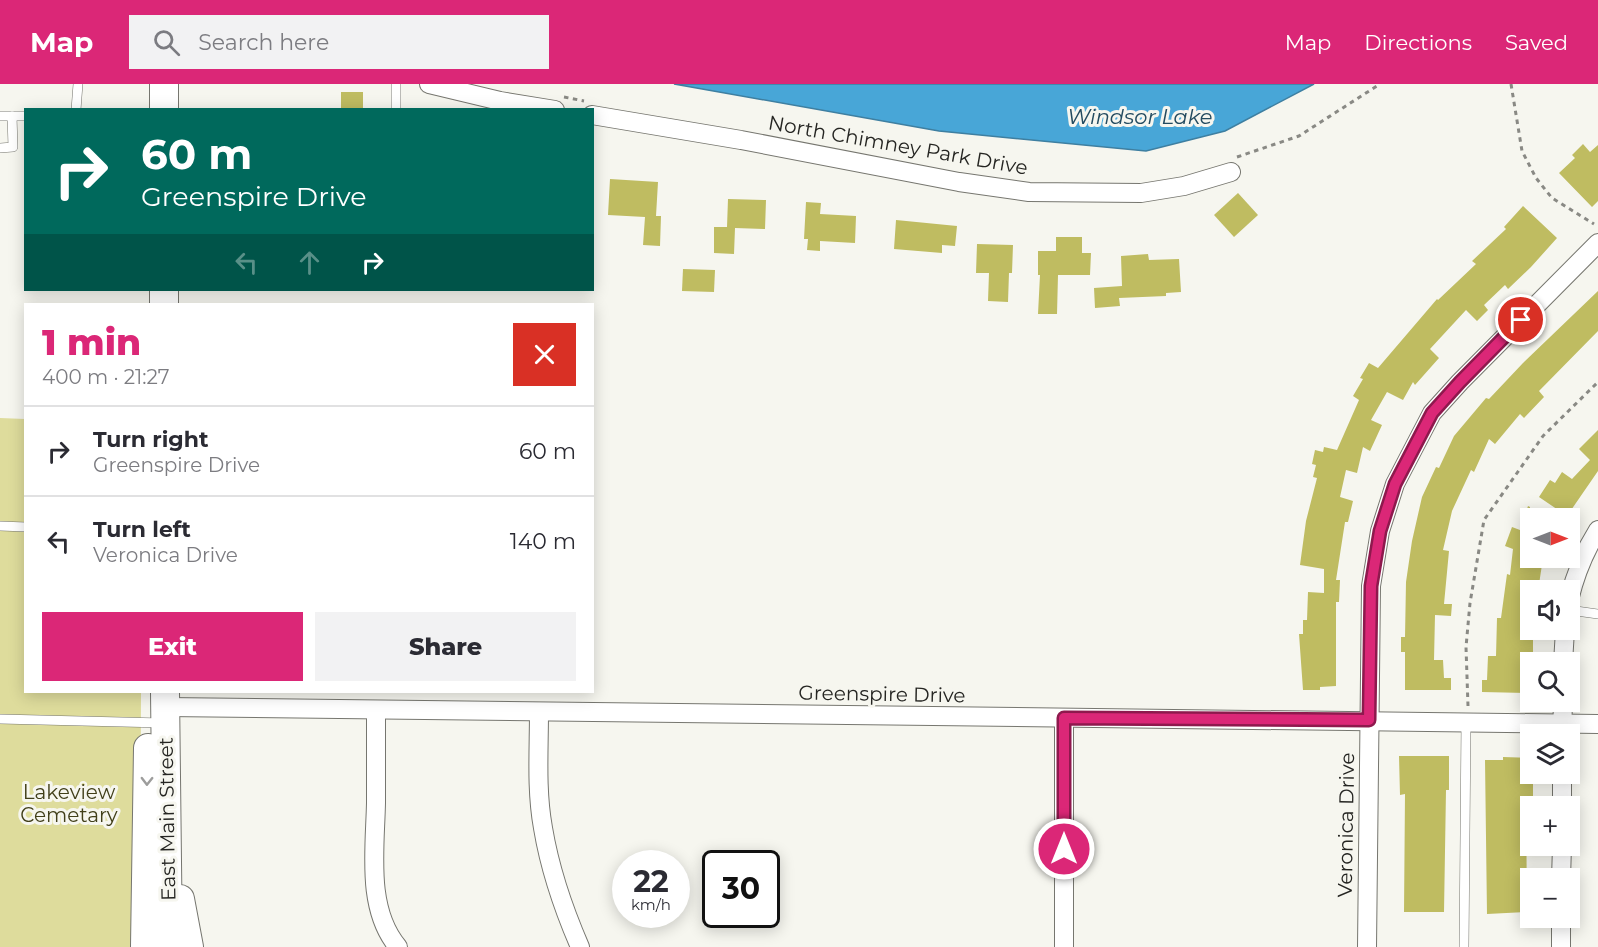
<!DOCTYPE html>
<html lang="en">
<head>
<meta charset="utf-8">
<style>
  :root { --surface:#fff; --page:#f2f2f3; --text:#2b2b33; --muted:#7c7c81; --line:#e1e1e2; --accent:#db2777 }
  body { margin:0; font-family:Montserrat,sans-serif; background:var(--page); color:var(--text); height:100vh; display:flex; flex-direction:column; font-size:22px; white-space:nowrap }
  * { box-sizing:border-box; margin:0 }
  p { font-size:20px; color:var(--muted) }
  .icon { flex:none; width:33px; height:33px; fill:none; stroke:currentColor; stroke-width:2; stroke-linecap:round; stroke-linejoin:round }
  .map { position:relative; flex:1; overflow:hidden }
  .side { position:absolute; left:24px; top:219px; width:570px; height:390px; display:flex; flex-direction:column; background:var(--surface); border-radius:0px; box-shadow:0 3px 15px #0003 }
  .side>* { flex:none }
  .guide { position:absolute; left:24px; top:24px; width:570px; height:183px; border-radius:0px; box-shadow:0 3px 15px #0003; background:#00695c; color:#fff; overflow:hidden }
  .needle { width:39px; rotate:90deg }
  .fabs { position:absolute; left:1520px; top:424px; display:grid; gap:12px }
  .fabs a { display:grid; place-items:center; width:60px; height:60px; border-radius:0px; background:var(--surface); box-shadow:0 3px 15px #0003; font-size:30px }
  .speed { position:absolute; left:612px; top:766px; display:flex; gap:12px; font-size:30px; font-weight:700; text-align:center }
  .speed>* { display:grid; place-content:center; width:78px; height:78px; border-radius:50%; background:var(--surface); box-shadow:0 3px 15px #0003; line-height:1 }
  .speed small { font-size:15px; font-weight:400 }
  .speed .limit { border:3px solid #111; border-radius:9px; background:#fff; color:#111 }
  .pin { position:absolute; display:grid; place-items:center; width:51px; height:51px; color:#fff; margin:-26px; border:3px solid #fff; border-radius:50%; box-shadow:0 2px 6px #0007 }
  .me { position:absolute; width:66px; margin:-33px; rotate:0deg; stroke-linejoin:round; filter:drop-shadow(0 0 4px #0008) }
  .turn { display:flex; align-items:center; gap:21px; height:126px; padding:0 18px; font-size:27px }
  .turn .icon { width:78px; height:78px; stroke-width:2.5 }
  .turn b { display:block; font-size:42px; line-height:51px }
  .lanes { display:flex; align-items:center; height:57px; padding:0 18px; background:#0003; justify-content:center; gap:30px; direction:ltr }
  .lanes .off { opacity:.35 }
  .round { display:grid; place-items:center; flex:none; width:63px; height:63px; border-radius:0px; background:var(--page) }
  .headline { display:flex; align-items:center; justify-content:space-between; height:102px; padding:0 18px }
  h1 { font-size:36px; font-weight:800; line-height:45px; color:var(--accent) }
  .cta { display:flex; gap:12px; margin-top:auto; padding:12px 18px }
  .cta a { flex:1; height:69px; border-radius:0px; background:var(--accent); color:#fff; font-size:24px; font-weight:800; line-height:69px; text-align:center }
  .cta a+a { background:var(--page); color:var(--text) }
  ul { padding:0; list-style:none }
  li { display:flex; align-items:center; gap:18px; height:90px; padding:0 18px; border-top:2px solid var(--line) }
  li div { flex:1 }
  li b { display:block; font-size:22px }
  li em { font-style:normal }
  header { display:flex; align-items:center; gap:36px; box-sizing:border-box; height:84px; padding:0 30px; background:var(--accent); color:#fff }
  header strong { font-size:28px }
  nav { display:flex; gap:33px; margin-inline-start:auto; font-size:21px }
  .search { width:420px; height:54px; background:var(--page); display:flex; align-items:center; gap:15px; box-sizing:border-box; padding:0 21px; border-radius:0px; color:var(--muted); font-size:22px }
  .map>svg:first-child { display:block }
  .green { fill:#dedc9c }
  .water { fill:#48a6d7; stroke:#3e7fa1; stroke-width:1.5 }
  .building { fill:#bfbc61 }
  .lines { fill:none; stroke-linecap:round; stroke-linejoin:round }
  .service-casing { stroke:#76766f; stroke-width:10 }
  .minor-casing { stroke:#76766f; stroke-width:20 }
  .primary-casing { stroke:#76766f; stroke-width:30 }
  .path { stroke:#898984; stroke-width:3; stroke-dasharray:4.5 4.5; stroke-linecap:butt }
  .service { stroke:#fff; stroke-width:9 }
  .minor { stroke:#fff; stroke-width:18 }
  .primary { stroke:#fff; stroke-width:28 }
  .oneway { stroke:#9d9d9c }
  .route-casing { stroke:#8e194d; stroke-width:15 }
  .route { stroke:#db2777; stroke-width:10 }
  .labels { text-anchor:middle; stroke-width:6; stroke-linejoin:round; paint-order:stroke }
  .street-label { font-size:20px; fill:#252522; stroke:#f6f6ef }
  .park-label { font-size:20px; fill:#413f19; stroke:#f6f6ef }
  .water-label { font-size:21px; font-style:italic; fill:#234b60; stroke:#f6f6ef }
</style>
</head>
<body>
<header>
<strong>Map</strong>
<div class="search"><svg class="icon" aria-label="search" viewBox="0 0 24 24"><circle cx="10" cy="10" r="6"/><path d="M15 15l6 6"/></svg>Search here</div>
<nav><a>Map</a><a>Directions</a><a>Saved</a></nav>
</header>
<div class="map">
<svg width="1598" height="863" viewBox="0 0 1598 863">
  <rect width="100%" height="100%" fill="#f6f6ef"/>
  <polygon class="green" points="0,334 25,335 26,608 141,608 140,863 0,863"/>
  <polygon class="water" points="674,0 1314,0 1225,47 1146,67 939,47"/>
  <g class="building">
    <rect x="341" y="8" width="22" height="18"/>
    <polygon points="1583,60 1590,68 1598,61 1598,117 1592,123 1559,89 1575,74 1572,71"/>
    <polygon points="610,95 658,98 656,132 661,132 660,162 643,161 645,133 608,131"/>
    <polygon points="1238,109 1258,131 1234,153 1214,131"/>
    <polygon points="728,115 766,116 765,145 735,144 734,170 714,169 714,143 727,143"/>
    <polygon points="806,118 821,119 820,130 856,132 855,159 820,157 820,167 807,166 808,155 804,155"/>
    <polygon points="1523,122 1557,154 1531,183 1508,205 1505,201 1484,221 1488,226 1477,237 1466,226 1430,265 1439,274 1415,301 1413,298 1403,316 1387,308 1371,336 1382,341 1370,367 1363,363 1357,389 1346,386 1340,413 1353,417 1348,438 1345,438 1336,496 1340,496 1339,518 1336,518 1336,602 1320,603 1320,606 1303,606 1299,550 1303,550 1303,536 1307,536 1308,508 1324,509 1324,485 1300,481 1306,437 1317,394 1313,393 1316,381 1312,380 1315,366 1323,368 1324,363 1337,366 1359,316 1353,312 1363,295 1360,294 1369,279 1378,284 1437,215 1438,216 1476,180 1472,177 1506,145 1504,143"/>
    <polygon points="896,136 957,142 955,162 942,161 942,169 894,165"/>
    <polygon points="1056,153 1082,153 1082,169 1091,169 1090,191 1058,191 1057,230 1038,230 1040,191 1038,191 1038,167 1056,167"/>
    <polygon points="977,160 1013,161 1012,189 1009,189 1008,218 988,217 989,189 976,189"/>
    <polygon points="1148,170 1149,176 1179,175 1181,208 1166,209 1166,212 1119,214 1120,222 1095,224 1094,204 1122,202 1121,172"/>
    <polygon points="683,185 715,186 714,208 682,207"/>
    <polygon points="1598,207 1598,247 1539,307 1544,313 1524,334 1520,330 1495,360 1489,355 1474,388 1471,386 1452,427 1443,466 1449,467 1444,520 1452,520 1451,532 1435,531 1434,576 1443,576 1444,594 1451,594 1451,606 1405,606 1405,568 1401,568 1401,553 1405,553 1406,498 1412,457 1422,413 1436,383 1439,384 1454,352 1486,314 1489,315 1523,279"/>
    <polygon points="1598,346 1598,387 1567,432 1539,413 1550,396 1555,399 1562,388 1572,395 1590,376 1579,365"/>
    <polygon points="1528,422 1530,423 1530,474 1543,474 1538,507 1530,507 1530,546 1533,546 1533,579 1530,579 1530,597 1527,597 1527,609 1482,608 1482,596 1487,596 1488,572 1496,572 1497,534 1501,534 1507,490 1510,491 1513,465 1505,462 1512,443 1520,446"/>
    <polygon points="1399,672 1449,672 1449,706 1446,706 1444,828 1404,828 1405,710 1400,711"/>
    <polygon points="1503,673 1530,674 1530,690 1533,690 1533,713 1526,713 1527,828 1487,830 1485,676 1503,676"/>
  </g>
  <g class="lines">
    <g class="service-casing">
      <g id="service">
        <polyline points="76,26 78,0"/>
        <polyline points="396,26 396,0"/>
        <polyline points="0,32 26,32"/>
        <polyline points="0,64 13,63 12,32"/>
        <polyline points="0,442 26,443"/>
        <polyline points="1569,526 1598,530"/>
        <polyline points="0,635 163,639"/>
        <polyline points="1464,863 1466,638"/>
      </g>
    </g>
    <g class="minor-casing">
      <g id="minor">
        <polyline points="429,0 500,17 555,26"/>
        <polyline points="592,31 741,56 959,98 1029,108 1141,109 1184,102 1231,88"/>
        <path d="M1569,516C1575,491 1584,468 1598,446"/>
        <polyline points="1563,579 1565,546"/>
        <polyline points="166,623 1598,640"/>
        <path d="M376,626C376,657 376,688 376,719C375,766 366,825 398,863"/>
        <path d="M539,628C539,666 536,706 543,744C550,786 563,824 580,863"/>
        <polyline points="1064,634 1064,863"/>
        <polyline points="1562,649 1563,618"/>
        <polyline points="1562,723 1562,690"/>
        <polyline points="1561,795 1562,762"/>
        <polyline points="1367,863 1371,502 1380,447 1395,400 1432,329 1460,298 1598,159"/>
        <polyline points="1561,863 1561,834"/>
      </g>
    </g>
    <g class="primary-casing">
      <g id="primary">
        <polyline points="164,26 164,0"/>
        <polyline points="164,220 164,206"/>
        <polyline points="165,608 168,863"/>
        <polyline points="180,815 189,863"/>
        <polyline points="145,863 148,664"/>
      </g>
    </g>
    <g class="path">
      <polyline points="1511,0 1522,67 1536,94 1552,114 1594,140"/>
      <polyline points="564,13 584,17"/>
      <polyline points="1237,73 1299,52 1380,0"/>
      <polyline points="1468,622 1466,563 1470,519 1484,436 1543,352 1598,298"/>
    </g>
    <use href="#service" class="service"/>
    <use href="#minor" class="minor"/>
    <use href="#primary" class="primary"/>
  </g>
  <defs><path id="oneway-chevron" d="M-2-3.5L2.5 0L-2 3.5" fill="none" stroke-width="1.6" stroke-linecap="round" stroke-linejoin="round" transform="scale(1.5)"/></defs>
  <use class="oneway" href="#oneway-chevron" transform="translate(147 697) rotate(91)"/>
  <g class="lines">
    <g class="route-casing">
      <polyline id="route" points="1064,765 1064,634 1369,636 1371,502 1380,447 1395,400 1432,329 1460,298 1521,236"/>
    </g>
    <use href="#route" class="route"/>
  </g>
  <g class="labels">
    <g class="street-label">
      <text transform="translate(898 61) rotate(10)" y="7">North Chimney Park Drive</text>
      <text transform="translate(882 610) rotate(1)" y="7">Greenspire Drive</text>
      <text transform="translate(167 735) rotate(-91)" y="7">East Main Street</text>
      <text transform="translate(1346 741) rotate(-89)" y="7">Veronica Drive</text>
    </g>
    <g class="park-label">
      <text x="69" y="715">Lakeview<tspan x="69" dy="23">Cemetary</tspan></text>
    </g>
    <g class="water-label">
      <text x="1140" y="40">Windsor Lake</text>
    </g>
  </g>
</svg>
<div class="fabs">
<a><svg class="needle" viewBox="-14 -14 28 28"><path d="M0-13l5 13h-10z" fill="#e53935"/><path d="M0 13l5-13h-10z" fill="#7c7c81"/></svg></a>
<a><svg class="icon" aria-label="sound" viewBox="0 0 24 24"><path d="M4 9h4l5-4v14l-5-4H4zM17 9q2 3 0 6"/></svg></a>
<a><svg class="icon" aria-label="search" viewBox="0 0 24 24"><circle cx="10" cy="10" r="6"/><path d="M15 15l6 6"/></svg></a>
<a><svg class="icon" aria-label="layers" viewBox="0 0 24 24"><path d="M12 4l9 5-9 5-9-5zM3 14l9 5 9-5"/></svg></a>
<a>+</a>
<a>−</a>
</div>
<div class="speed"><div>22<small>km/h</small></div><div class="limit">30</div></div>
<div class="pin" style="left:1521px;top:236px;background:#d93025"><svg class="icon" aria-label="arrive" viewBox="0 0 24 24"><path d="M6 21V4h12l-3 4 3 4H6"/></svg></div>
<svg class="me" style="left:1064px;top:765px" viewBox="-20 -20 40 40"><circle r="17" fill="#db2777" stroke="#fff" stroke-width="3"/><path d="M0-11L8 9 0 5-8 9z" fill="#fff"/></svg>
<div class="guide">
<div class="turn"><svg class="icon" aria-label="right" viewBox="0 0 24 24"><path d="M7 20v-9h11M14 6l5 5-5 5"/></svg><div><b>60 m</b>Greenspire Drive</div></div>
<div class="lanes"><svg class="icon off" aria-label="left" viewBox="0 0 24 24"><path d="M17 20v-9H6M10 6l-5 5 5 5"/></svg><svg class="icon off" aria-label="ahead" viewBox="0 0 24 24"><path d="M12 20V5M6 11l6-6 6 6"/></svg><svg class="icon" aria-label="right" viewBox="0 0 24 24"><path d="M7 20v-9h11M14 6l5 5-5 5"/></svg></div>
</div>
<section class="side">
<div class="headline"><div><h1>1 min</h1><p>400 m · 21:27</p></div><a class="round" style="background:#d93025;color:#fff"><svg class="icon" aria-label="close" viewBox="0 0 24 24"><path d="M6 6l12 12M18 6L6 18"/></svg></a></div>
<ul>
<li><svg class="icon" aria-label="right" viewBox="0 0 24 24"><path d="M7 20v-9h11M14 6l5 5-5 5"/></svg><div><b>Turn right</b><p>Greenspire Drive</p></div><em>60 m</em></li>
<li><svg class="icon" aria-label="left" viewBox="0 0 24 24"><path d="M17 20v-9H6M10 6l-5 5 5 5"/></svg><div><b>Turn left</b><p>Veronica Drive</p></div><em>140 m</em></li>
</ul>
<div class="cta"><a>Exit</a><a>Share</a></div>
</section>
</div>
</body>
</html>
